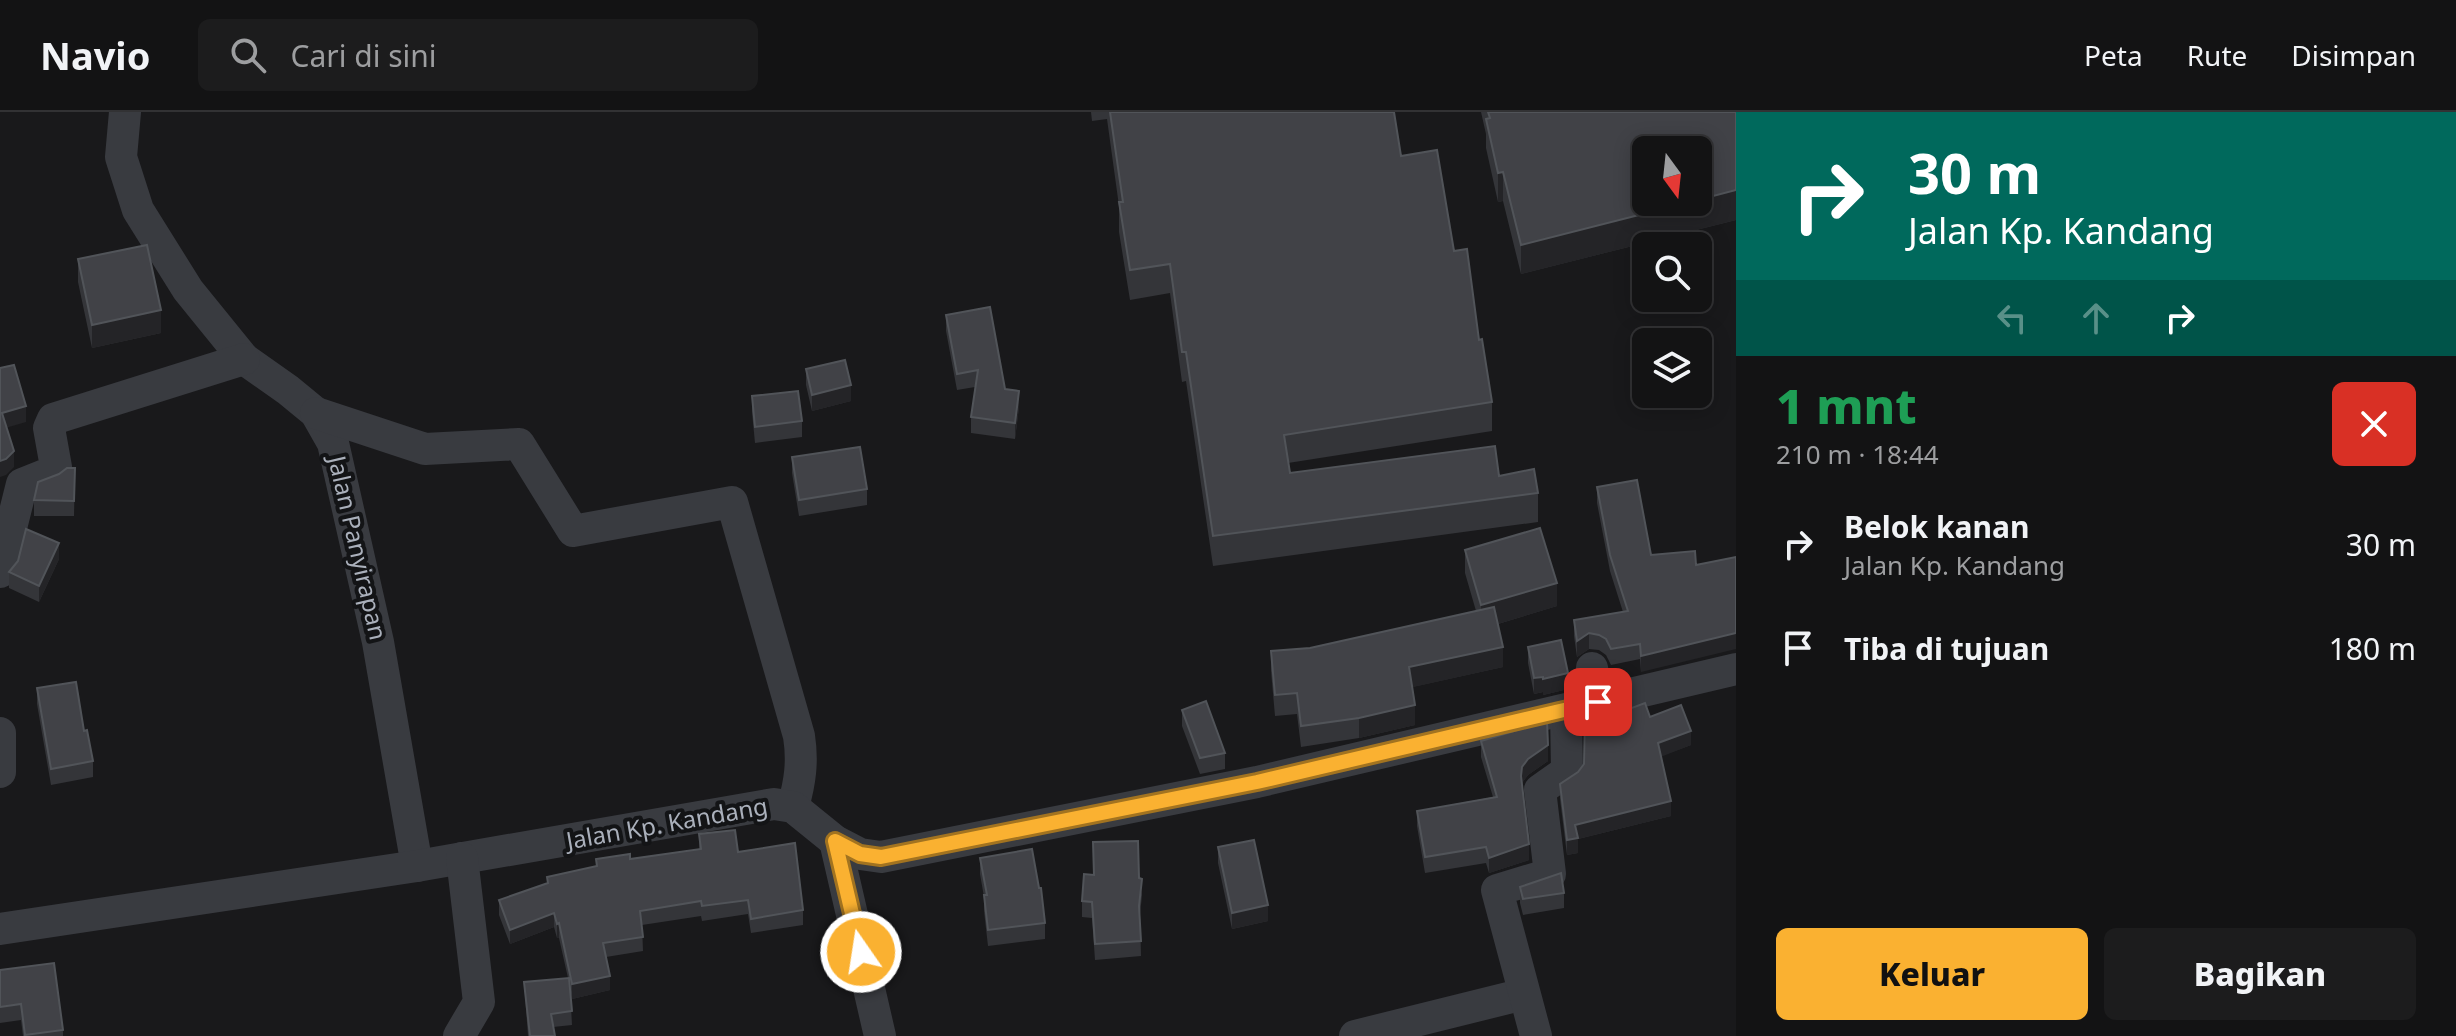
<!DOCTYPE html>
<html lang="id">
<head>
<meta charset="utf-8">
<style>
  :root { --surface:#131314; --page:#1c1c1d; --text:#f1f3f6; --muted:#9d9ea0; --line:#323234; --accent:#fab131 }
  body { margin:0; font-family:"Noto Sans",sans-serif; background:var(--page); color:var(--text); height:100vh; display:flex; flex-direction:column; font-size:30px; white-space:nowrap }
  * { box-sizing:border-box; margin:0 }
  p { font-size:26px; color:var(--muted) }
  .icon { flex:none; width:44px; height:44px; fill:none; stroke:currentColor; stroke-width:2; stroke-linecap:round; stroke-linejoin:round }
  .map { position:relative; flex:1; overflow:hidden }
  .side { display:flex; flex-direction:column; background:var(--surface); width:720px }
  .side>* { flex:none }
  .banner { background:#00695c; color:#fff; overflow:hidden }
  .needle { width:52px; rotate:165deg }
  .buttons { position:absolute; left:1632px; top:24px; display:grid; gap:16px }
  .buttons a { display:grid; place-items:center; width:80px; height:80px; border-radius:12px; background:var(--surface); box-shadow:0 4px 20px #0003,0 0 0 2px var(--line); font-size:40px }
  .pin { position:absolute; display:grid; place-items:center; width:68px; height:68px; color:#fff; margin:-34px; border-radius:16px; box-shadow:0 4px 12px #0006 }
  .me { position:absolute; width:88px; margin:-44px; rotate:347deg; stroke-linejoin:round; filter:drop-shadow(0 0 6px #0008) }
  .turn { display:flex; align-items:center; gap:28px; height:168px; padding:0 40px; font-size:36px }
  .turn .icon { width:104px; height:104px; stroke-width:2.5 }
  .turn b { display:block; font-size:56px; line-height:68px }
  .lanes { display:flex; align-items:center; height:76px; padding:0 40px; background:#0003; justify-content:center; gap:40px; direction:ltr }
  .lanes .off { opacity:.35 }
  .round { display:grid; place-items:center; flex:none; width:84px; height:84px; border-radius:12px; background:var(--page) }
  .head { display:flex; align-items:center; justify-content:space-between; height:136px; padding:0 40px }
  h1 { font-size:48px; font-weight:800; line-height:60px; color:#1e9e55 }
  .button { display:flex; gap:16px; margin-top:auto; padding:16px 40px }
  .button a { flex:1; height:92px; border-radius:12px; background:var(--accent); color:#111; font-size:32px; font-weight:800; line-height:92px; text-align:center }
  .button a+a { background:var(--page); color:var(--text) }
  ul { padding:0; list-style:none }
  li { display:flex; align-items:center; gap:24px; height:104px; padding:0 40px }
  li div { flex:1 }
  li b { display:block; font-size:30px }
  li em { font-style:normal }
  header { display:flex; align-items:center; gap:48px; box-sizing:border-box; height:112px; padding:0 40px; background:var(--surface); border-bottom:2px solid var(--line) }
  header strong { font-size:38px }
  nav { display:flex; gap:44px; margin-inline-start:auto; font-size:28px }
  .search { width:560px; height:72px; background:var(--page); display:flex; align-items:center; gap:20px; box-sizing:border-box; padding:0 28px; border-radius:12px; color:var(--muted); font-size:30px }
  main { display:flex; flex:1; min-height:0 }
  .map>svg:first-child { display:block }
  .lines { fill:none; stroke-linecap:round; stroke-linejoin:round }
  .minor { stroke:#393b40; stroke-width:32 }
  .wall { fill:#343539 }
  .shaded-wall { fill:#242427 }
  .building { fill:#414247; stroke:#515459; stroke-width:2 }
  .route-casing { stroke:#a27320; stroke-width:20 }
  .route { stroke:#fab131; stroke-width:14 }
  .labels { text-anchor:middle; stroke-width:8; stroke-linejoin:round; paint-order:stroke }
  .street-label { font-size:24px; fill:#aab0bb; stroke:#131416 }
</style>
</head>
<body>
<header>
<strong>Navio</strong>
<div class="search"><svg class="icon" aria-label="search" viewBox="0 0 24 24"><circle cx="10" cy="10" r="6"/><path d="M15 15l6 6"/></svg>Cari di sini</div>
<nav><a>Peta</a><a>Rute</a><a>Disimpan</a></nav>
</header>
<main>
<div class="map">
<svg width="1736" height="924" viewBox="0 0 1736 924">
  <rect width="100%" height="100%" fill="#19191b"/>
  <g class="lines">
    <g class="minor">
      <polyline points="125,0 121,45 138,98 188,178 244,247 288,278 316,301 333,331 378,530 417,754"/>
      <path d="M316,301L425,337L519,332L573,419L732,390L799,624C803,650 800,670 793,695"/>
      <polyline points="0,460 22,372 52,360 56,355 49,316 53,307 244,247"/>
      <polyline points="1592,556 1598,590"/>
      <polyline points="0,621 0,660"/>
      <polyline points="835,729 880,924"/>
      <polyline points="0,817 417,754 774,692 793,695 835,729 860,742 881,745 1257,670 1736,557"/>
      <polyline points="459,924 479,890 462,746"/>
      <polyline points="1355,924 1524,882"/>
      <polyline points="1536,924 1497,778 1550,762 1540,678 1567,659 1566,598"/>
    </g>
  </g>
  <g class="wall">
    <polygon points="1091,0 1394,0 1401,44 1454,139 1479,228 1492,290 1492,319 1288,351 1290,361 1499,364 1538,381 1538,410 1213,454 1186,269 1182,270 1170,181 1130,188 1119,120 1119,94 1107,7 1092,9"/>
    <polygon points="1481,0 1736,0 1736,108 1521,162 1503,89 1498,90 1486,36 1486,22"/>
    <polygon points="78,147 161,221 92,236 78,170"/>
    <polygon points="946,203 1019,295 1015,327 971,321 971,305 975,275 957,278 946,219"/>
    <polygon points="806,257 851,289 812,299 806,273"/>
    <polygon points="752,284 802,309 802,325 755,331 752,300"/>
    <polygon points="792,345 867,377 867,393 799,404 792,361"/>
    <polygon points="75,356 74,404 34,404 34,388"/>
    <polygon points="1597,375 1651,443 1696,453 1641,560 1640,547 1611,553 1606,543 1599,538 1589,537 1577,545 1574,524 1574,508 1623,500 1610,459 1597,391"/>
    <polygon points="1465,438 1557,494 1498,512 1503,555 1412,575 1415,613 1359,626 1301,635 1297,602 1275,604 1271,559 1271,539 1310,536 1476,499 1465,461"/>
    <polygon points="59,447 39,490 9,476 9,460"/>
    <polygon points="1528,535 1568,577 1543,583 1543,580 1534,582 1528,551"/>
    <polygon points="37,576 93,649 93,665 51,673 37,592"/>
    <polygon points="1182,598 1225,641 1225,657 1200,662 1182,614"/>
    <polygon points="1650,605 1691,633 1661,644 1671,704 1578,727 1578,741 1567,743 1560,687 1560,672 1578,660 1584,652"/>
    <polygon points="1481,629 1548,649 1528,663 1522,671 1529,748 1489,761 1486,751 1425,761 1417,714 1417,699 1493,685 1481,645"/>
    <polygon points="699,722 738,740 803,798 803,813 751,821 748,802 702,809 701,804 642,813 643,839 606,845 610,878 572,887 570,875 572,913 553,915 555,924 528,924 524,870 568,866 559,826 557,826 554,815 510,832 499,803 499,788 547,771 547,765 596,755 596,747 630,747 699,737"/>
    <polygon points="1218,735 1268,809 1232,817 1218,751"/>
    <polygon points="980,746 1045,811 1045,827 988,834 984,799 984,785 980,762"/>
    <polygon points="1139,766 1142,783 1140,803 1141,844 1095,848 1092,806 1082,805 1082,789"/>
    <polygon points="1520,775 1564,781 1564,796 1523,803 1520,791"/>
    <polygon points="0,858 63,918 63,924 23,924 21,908 0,911"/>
  </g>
  <g class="shaded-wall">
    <polygon points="1503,60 1503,89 1498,90 1498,61"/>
    <polygon points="1736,78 1736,108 1521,162 1521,133 1690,90 1698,90 1698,88"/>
    <polygon points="161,198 161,221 92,236 92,213"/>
    <polygon points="851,273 851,289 812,299 812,283"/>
    <polygon points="1019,279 1019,295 1015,327 1015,311"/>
    <polygon points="26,294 26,310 2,317 2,301"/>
    <polygon points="14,339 14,355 6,363 0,365 0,349"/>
    <polygon points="59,431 59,447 39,490 39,474"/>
    <polygon points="1557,471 1557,494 1481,517 1481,493"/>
    <polygon points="1589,521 1589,537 1577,545 1577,529"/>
    <polygon points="1736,521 1736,537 1641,560 1641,544"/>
    <polygon points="1503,535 1503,555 1409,576 1409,555"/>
    <polygon points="1568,561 1568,577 1543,583 1543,567"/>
    <polygon points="1543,565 1543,580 1534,582 1534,566"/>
    <polygon points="1415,593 1415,613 1359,626 1359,606"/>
    <polygon points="1691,619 1691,633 1658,646 1658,631"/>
    <polygon points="1548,633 1548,649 1528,663 1522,671 1521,664 1522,655 1528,647"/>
    <polygon points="1671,689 1671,704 1578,727 1578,741 1567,743 1567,728 1575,713"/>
    <polygon points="1529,732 1529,748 1489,761 1489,746"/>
    <polygon points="1268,793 1268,809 1232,817 1232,801"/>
    <polygon points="554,801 554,815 510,832 510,818"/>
    <polygon points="559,811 559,826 557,826 557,812"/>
    <polygon points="610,864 610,878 572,887 572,872"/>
  </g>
  <g class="building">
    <polygon points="1110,0 1394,0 1401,44 1437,38 1454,139 1467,137 1479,228 1482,227 1492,290 1284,323 1290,361 1495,334 1499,364 1534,357 1538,381 1213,424 1186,240 1182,240 1170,152 1130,158 1119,90 1123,90"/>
    <polygon points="1488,0 1736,0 1736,78 1698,88 1698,38 1646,38 1646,90 1690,90 1521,133 1503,60 1498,61 1486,7 1490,6"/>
    <polygon points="147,133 161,198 92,213 78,147"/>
    <polygon points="990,195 1005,277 1019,279 1015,311 971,305 978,258 957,262 946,203"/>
    <polygon points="845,248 851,273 812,283 806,257"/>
    <polygon points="14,253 26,294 2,301 14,339 6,347 0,349 0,256"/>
    <polygon points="798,279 802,309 755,315 752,284"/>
    <polygon points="860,335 867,377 799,388 792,345"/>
    <polygon points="67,356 75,356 74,389 34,388 38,370 59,362"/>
    <polygon points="1637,368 1651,443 1695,439 1696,453 1736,445 1736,521 1641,544 1640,532 1611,537 1606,527 1599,523 1589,521 1577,529 1574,508 1628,499 1610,443 1597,375"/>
    <polygon points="1540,416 1557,471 1481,493 1465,438"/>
    <polygon points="26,417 59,431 39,474 9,460 18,449"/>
    <polygon points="1494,495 1503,535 1409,555 1415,593 1359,606 1301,614 1297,581 1275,583 1271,539 1310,536"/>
    <polygon points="1561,528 1568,561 1543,567 1543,565 1534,566 1528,535"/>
    <polygon points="76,570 84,619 87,618 93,649 51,657 37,576"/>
    <polygon points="1206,589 1225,641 1200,646 1182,598"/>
    <polygon points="1645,591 1650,605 1681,593 1691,619 1658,631 1671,689 1575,713 1578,726 1567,728 1560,672 1578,660 1584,652 1585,600 1602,596 1605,606"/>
    <polygon points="1547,609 1548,633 1528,647 1522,655 1521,664 1529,732 1489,746 1486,735 1425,745 1417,699 1497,685 1481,629"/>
    <polygon points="735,718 738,740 795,731 803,798 751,807 748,788 702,794 701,789 640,799 643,825 603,831 610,864 572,872 559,811 557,812 554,801 510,818 499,788 548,771 547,765 597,754 596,747 630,742 630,747 701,737 699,722"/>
    <polygon points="1254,728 1268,793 1232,801 1218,735"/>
    <polygon points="1138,729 1139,766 1142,767 1139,794 1141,829 1095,832 1092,790 1082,789 1084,762 1094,763 1093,730"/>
    <polygon points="1032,737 1039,776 1041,776 1045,811 988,818 984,783 987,783 980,746"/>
    <polygon points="1561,761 1564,781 1523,787 1520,775"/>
    <polygon points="54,851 63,918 25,923 21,892 0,895 0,858"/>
    <polygon points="569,866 572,899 551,902 555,924 530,924 524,870"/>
  </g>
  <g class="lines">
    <g class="route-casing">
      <polyline id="route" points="861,840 835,729 860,742 881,745 1257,670 1598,590"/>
    </g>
    <use href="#route" class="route"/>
  </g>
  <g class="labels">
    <g class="street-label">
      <text transform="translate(357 436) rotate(77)" y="8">Jalan Panyirapan</text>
      <text transform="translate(667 712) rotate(-10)" y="8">Jalan Kp. Kandang</text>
    </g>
  </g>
</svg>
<div class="buttons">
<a><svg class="needle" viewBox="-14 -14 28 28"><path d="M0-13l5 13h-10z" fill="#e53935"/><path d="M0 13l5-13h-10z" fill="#9d9ea0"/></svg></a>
<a><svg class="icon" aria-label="search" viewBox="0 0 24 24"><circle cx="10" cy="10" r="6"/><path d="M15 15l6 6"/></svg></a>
<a><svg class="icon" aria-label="layers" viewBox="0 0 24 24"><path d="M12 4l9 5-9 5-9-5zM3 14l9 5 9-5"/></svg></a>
</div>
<div class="pin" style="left:1598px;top:590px;background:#d93025"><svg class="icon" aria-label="arrive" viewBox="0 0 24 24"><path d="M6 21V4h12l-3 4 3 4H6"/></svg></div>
<svg class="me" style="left:861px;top:840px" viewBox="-20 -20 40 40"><circle r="17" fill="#fab131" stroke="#fff" stroke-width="3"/><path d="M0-11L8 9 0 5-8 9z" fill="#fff"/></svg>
</div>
<section class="side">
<div class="banner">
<div class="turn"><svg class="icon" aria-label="right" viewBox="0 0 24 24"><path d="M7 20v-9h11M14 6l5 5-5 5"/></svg><div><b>30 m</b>Jalan Kp. Kandang</div></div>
<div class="lanes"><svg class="icon off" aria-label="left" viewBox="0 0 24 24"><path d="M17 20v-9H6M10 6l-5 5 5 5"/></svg><svg class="icon off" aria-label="ahead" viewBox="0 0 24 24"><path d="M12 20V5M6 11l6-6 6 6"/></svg><svg class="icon" aria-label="right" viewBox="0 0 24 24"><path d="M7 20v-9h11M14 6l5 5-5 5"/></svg></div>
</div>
<div class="head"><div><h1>1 mnt</h1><p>210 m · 18:44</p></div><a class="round" style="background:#d93025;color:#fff"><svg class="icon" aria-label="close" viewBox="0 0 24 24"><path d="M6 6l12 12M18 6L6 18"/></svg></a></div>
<ul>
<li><svg class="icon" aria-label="right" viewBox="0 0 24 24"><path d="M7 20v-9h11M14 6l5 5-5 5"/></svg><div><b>Belok kanan</b><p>Jalan Kp. Kandang</p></div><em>30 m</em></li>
<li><svg class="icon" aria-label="arrive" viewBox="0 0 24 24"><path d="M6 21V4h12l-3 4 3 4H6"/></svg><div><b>Tiba di tujuan</b></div><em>180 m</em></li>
</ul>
<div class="button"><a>Keluar</a><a>Bagikan</a></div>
</section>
</main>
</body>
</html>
